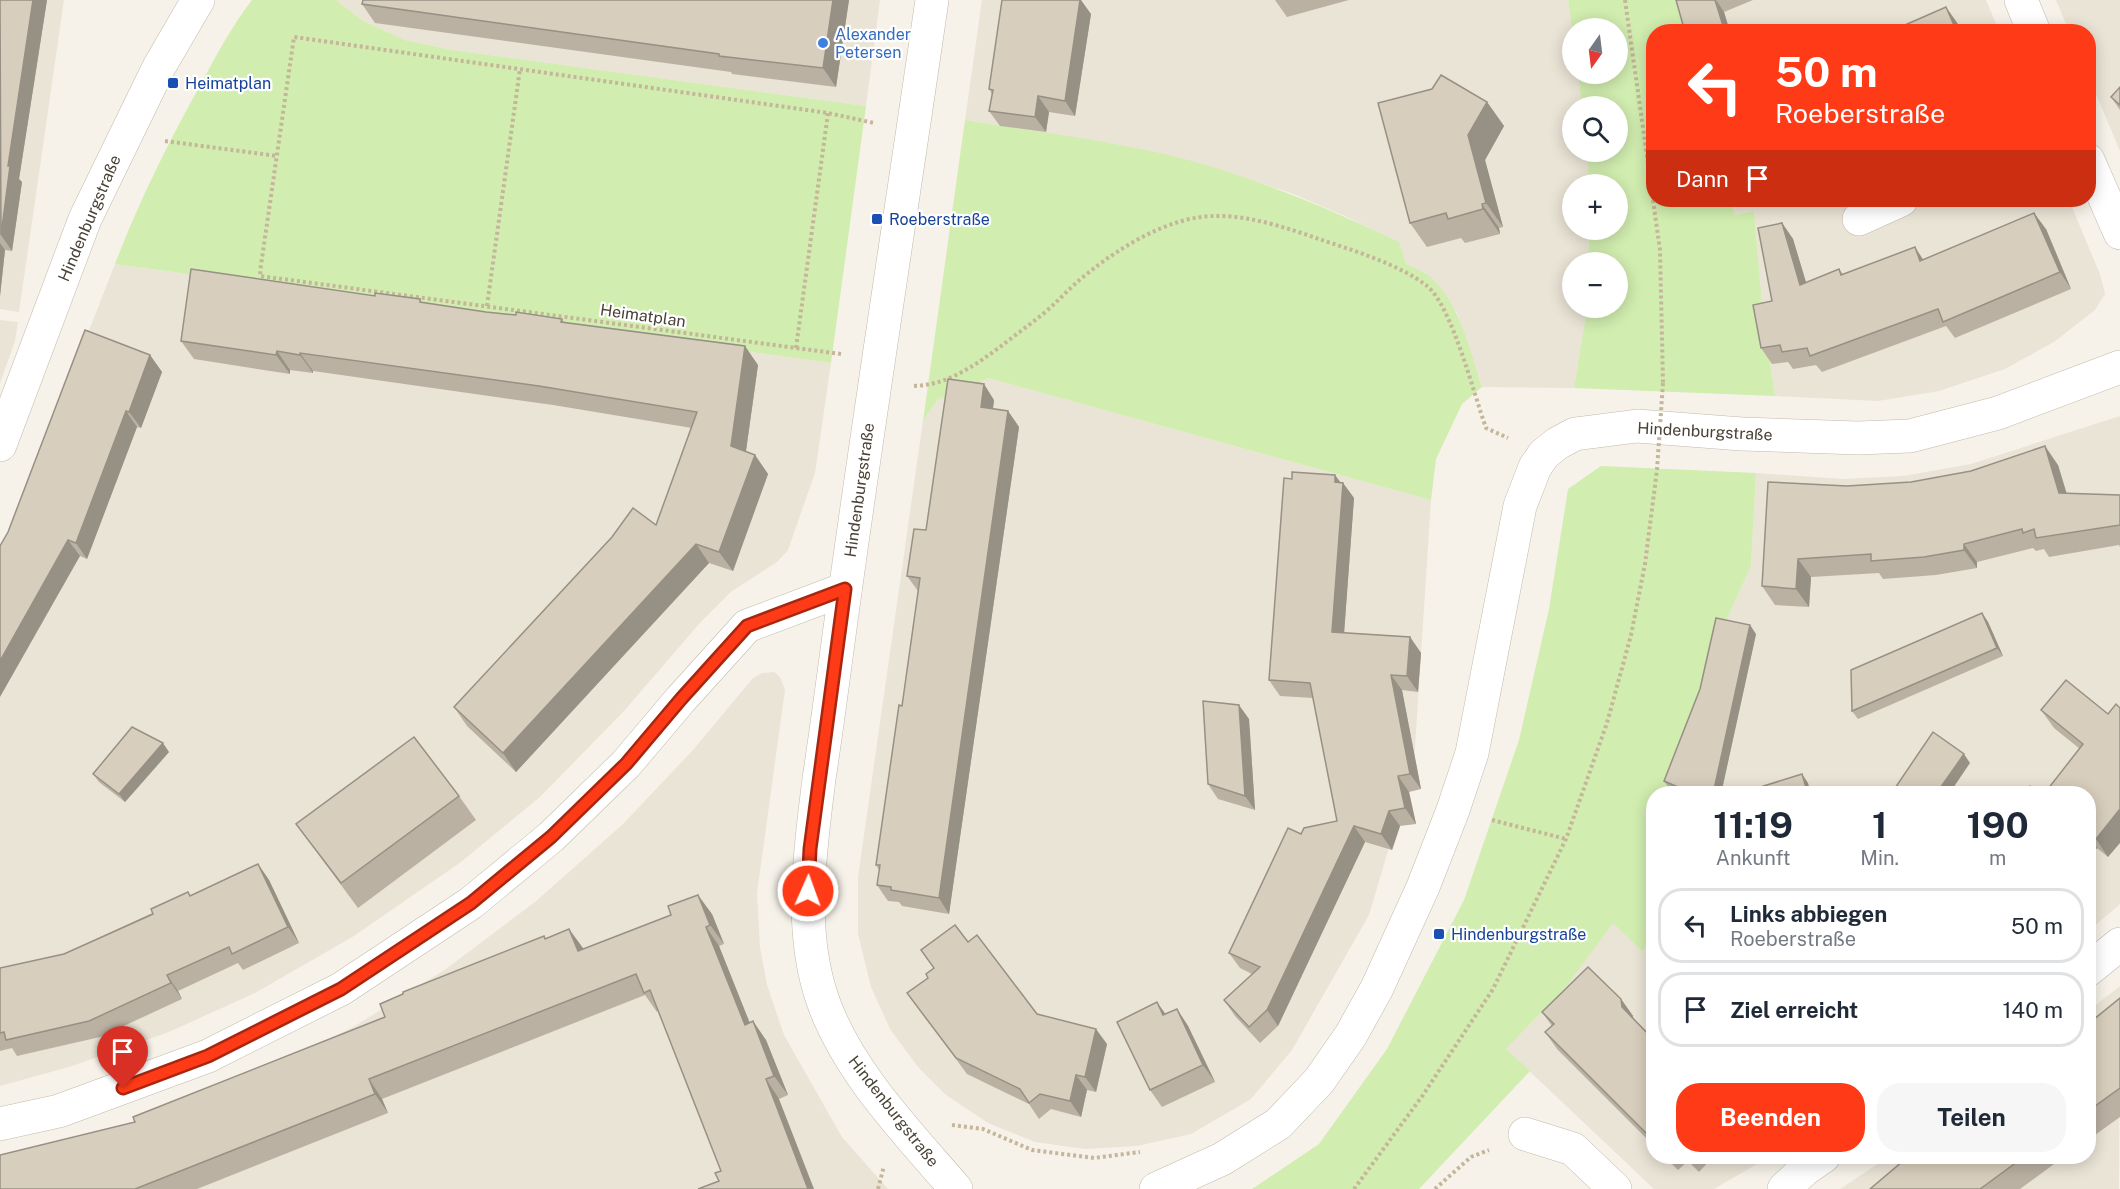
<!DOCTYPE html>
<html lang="de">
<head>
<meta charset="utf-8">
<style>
  :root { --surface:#fff; --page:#f6f6f7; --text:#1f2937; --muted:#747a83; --line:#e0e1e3; --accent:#ff3a17 }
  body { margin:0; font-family:"Public Sans",sans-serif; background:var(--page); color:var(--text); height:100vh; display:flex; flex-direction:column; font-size:22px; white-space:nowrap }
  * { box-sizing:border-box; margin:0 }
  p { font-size:20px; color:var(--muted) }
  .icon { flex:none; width:33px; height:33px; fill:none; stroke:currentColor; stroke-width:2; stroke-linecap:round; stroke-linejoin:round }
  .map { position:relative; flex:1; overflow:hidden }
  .panel { position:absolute; left:1646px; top:786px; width:450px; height:378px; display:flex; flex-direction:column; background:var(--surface); border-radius:24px; box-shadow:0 3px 15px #0003 }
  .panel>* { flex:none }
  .hud { position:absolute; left:1646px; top:24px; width:450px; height:183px; border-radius:24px; box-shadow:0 3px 15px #0003; background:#ff3a17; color:#fff; overflow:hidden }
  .needle { width:39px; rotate:194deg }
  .tools { position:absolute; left:1562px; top:18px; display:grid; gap:12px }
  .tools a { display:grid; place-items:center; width:66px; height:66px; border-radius:50%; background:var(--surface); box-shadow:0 3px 15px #0003; font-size:30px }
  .pin { position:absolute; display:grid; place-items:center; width:51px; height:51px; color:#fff; margin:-62px -26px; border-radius:50% 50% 50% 0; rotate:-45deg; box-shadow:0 0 6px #0007 }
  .pin .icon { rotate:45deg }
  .me { position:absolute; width:66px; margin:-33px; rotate:2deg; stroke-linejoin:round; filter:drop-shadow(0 0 4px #0008) }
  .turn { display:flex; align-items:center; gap:21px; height:126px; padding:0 30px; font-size:27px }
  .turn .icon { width:78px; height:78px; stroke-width:2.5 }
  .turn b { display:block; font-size:42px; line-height:51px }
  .then { display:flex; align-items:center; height:57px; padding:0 30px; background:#0003; gap:12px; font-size:22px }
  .eta { display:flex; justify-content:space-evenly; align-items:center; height:102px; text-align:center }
  .eta b { font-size:36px; font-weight:700; line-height:42px }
  .cta { display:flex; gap:12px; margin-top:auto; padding:12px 30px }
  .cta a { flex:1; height:69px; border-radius:24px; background:var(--accent); color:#fff; font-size:24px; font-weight:700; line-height:69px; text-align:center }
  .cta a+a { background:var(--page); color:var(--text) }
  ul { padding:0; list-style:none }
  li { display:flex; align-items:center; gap:18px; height:75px; margin:0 12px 9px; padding:0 18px; border:3px solid var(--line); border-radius:24px }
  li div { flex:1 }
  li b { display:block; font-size:22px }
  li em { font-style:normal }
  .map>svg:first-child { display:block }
  .residential { fill:#eae4d6 }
  .green { fill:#d1edaf }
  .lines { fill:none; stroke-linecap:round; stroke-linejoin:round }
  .minor-casing { stroke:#c2baaa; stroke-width:34 }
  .path { stroke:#c5b69a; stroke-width:4; stroke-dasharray:3 3; stroke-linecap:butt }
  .minor { stroke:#fff; stroke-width:33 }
  .path-bridge { stroke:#c5b69a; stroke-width:4; stroke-dasharray:3 3; stroke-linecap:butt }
  .wall { fill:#bab1a3 }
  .shaded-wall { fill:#979084 }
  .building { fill:#d8cebd; stroke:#979084; stroke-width:1.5 }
  .route-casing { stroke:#a6260f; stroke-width:15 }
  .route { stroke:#ff3a17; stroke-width:10 }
  .shop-dot { fill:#3f7fe0; stroke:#fff; stroke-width:2 }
  .transit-dot { fill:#1a4fb4; stroke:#fff; stroke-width:2 }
  .labels { text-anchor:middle; stroke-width:4.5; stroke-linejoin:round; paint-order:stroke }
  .shop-label { font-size:16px; fill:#366cbe; stroke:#fff; text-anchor:start }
  .transit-label { font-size:16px; fill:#164399; stroke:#fff; text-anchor:start }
  .street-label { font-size:16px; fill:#4a4236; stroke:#fff }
</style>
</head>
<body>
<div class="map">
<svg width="2120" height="1189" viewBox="0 0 2120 1189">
  <rect width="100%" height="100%" fill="#f6f2e9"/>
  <g class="residential">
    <polygon points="0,0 64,0 19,312 0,309"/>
    <polygon points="336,0 880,0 866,106 452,50 405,40 363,21"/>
    <polygon points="982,0 1568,0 1572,30 1572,74 1578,74 1582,106 1572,106 1572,152 1587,152 1590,169 1589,184 1572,184 1572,230 1589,230 1588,262 1572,262 1572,308 1587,308 1574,388 1482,387 1457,313 1426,273 1406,264 1398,242 1347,217 1291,193 1198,163 1113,144 965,120"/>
    <polygon points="1676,0 1986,0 1999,31 1685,31"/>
    <polygon points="2056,0 2120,0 2120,151 2088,75 2088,32 2069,31"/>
    <polygon points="1731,200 2069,200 2100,274 2105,294 2095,310 2054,342 2005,369 1939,391 1878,401 1775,396 1763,315 1754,211 1735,215"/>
    <polygon points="115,264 831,363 815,473 788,550 777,562 732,591 699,624 624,711 540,797 461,862 354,936 255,993 169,1032 69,1067 0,1086 0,558"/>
    <polygon points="0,320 18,322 15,341 0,383"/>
    <polygon points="988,378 1431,500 1414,763 1369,915 1292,1050 1251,1099 1191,1134 1137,1146 1085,1149 1035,1142 988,1123 946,1095 918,1067 890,1029 871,987 858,934 858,877 923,421 938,399 964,391"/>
    <polygon points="2120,416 2120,904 2098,923 2088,931 2088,794 1669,793 1697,721 1725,623 1751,566 1756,473 1844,479 1903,476 1971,464"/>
    <polygon points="774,672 780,677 785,690 757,893 760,947 767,985 784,1035 842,1137 888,1189 0,1189 140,1124 243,1083 355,1026 446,969 535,902 622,825 693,750 753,678 762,673"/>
    <polygon points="1613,922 1643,952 1653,925 1653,1156 1769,1157 1714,1189 1654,1189 1506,1049 1566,987"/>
    <polygon points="2120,986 2119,1189 1840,1189 1888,1157 2088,1156 2088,1011"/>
  </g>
  <g class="green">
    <path d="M252,0H336L363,21L405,40L452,50L866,106L831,363L115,264C139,201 169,141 202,82C217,54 232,26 252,0Z"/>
    <polygon points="1568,0 1676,0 1685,31 1653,32 1653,200 1731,200 1735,215 1754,211 1763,315 1775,396 1574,388 1587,308 1617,308 1617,262 1588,262 1589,230 1617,230 1617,184 1589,184 1587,152 1617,152 1617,106 1582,106 1578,74 1617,74 1617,28 1572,28 1572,30"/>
    <path d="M965,120C1043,133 1123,142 1199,163C1268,183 1334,211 1399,242L1406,264C1413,267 1421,270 1427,274C1460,301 1469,349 1482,387L1462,404L1436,459L1431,500L988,378L964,391L938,399L923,421Z"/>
    <polygon points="1601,466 1756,473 1751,566 1725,623 1697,721 1669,792 1671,793 1653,794 1653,925 1643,952 1613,923 1566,987 1506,1049 1530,1071 1419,1189 1252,1189 1319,1144 1387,1049 1464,900 1519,740 1549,609 1568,489"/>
  </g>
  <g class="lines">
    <g class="minor-casing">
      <g id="minor">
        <path d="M932,0C901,214 867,428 838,643C832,688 826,733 819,779C810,852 798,930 823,1001C848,1072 908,1133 956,1189"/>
        <polyline points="2021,0 2034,32"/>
        <polyline points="2088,160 2120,233"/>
        <polyline points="1859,219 1901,200"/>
        <polyline points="0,445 85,219 159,67 198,0"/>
        <polyline points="2088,970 2120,944"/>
        <polyline points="0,1124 59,1111 208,1056 341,989 471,903 551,837 626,764 681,699 747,626 845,589"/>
        <polyline points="1525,1134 1573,1149 1615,1189"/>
        <polyline points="1156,1189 1222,1159 1278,1124 1319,1081 1351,1035 1377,988 1423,887 1453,810 1472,753 1520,506 1535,467 1544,454 1558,443 1575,434 1637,426 1742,434 1858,438 1910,436 1998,413 2120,367"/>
        <polyline points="1784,1189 1804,1170 1824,1156"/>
      </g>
    </g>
    <g class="path">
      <polyline points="1625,0 1653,199"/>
      <polyline points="165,141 277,156"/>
      <polyline points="1653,200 1660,250 1663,383"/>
      <polyline points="487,306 520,69"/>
      <polyline points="796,348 828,113"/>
      <polyline points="841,354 260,276 261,265 294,37 828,113 874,123"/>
      <path d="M914,386C947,385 974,366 1000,347C1014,336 1029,325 1043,314C1055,304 1065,293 1076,283C1113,251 1168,215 1218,216C1252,216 1287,228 1319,239C1352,250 1401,265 1427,286C1452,306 1474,395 1486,428L1508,438"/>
      <polyline points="1492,820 1566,839"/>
      <polyline points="952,1125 983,1129 1032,1150 1094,1158 1140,1152"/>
      <polyline points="878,1189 884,1166"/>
      <polyline points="1354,1189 1423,1095 1493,989 1566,839 1607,723 1631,635 1645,564 1657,470"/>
      <polyline points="1435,1189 1471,1157 1489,1150"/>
    </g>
    <use href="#minor" class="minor"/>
    <polyline class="path-bridge" points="1657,470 1663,383"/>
  </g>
  <g class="wall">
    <polygon points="0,0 47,0 19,179 22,182 12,251 5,250 0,296"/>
    <polygon points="363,0 849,0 836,87 732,74 731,72 375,23 362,4"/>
    <polygon points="1275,0 1349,0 1287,17"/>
    <polygon points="1676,0 1753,0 1724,12 1730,32 1685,32"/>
    <polygon points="1091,14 1075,116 1049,112 1046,132 1000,126 989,111 992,94 989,89"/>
    <polygon points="2120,87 2120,110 2111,97"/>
    <polygon points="1487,102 1504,126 1485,160 1503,227 1499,228 1500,234 1465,243 1461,238 1427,247 1410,223"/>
    <polygon points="1782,223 1793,239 1806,283 1839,269 1843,274 1923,259 2046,229 2071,289 1955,338 1946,326 1822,372 1816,365 1793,369 1788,362 1772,364 1761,348 1772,301"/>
    <polygon points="375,296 420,299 422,303 486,312 562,319 564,322 758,365 746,451 755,455 768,474 733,571 709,563 516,772 467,726 454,707 656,525 692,428 553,405 313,371 313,373 290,370 290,374 194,359 181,341"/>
    <polygon points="150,355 162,372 141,428 137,427 87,559 80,556 0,546"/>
    <polygon points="994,400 993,409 1008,411 1019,427 949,914 902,906 899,902 888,901 877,885 879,870 876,865 902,706 918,591 907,576 926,530"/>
    <polygon points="2058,465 2067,494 2120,495 2120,547 2119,545 2049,557 2044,549 2036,551 2033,548 1977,562 1977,568 1936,575 1883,579 1879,573 1811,577 1809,607 1775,605 1762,586 1847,486 1911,482"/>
    <polygon points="1335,475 1340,482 1343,483 1354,498 1344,633 1410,637 1421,653 1418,692 1402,690 1421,789 1409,792 1416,824 1400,826 1392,850 1365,842 1278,1026 1260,1043 1235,1016 1224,1000 1252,974 1240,968 1229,953 1301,834 1337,821 1313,698 1280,696 1269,680 1292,479"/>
    <polygon points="1982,613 1988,622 2003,656 1858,719 1852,711"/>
    <polygon points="1756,634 1721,794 1678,794 1670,790 1664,781"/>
    <polygon points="2041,710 2108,714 2108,857 2097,848 2088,859 2088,794 2080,749 2054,728"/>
    <polygon points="1249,719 1255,810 1218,799 1208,784"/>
    <polygon points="169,752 125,802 99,782 93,774"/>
    <polygon points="459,796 476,820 358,908 296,824"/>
    <polygon points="258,864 269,880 299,943 243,970 238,963 178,991 182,999 100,1037 17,1056 12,1048 0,1051 0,968 64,954"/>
    <polygon points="712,914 724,944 719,946 750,1023 766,1040 788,1095 779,1099 719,1181 721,1171 658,1011 657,1012 645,995 382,1099 388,1113 197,1189 0,1189 135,1122 385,1017 546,939 583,949"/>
    <polygon points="968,942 1037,1014 1107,1044 1096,1092 1087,1090 1081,1117 1051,1109 1039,1119 1029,1104 967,1074 907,993 928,978 934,968 921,950"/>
    <polygon points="2120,998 2120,1117 2088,1140 2088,1024"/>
    <polygon points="1621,999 1633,1016 1633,1019 1653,1039 1653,1145 1557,1049 1545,1032 1552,1026 1542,1012"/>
    <polygon points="1177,1009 1188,1026 1215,1082 1162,1107 1150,1090 1166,1014"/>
    <polygon points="1664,1156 1714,1156 1699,1172 1688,1161 1678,1170"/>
    <polygon points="1909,1156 2065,1156 2020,1189 1870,1189"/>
  </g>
  <g class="shaded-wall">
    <polygon points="33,0 47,0 19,179 22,182 12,251 1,235 8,166"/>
    <polygon points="833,0 849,0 836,87 823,68"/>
    <polygon points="1080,0 1081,0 1091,14 1075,116 1065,101"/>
    <polygon points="1716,0 1724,12 1730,32 1725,32"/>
    <polygon points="1946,7 1958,24 1961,32 1957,32"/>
    <polygon points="1038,96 1049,112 1046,132 1035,117"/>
    <polygon points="1487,102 1504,126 1485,160 1503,227 1486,203 1468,135"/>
    <polygon points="1482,204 1499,228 1500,234 1483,209"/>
    <polygon points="2034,213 2046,229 2071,289 2060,272"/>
    <polygon points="1782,223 1793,239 1812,302 1800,285"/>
    <polygon points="0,243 5,250 0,296"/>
    <polygon points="1915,247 1926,264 1920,261"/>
    <polygon points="745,346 758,365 744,465 731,446"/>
    <polygon points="277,351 290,370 290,374 276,355"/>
    <polygon points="300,353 313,371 313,373 300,355"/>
    <polygon points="150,355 162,372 141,428 129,412"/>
    <polygon points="984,384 994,400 991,423 981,407"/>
    <polygon points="126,411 137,427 87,559 76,543"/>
    <polygon points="1008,411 1019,427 949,914 939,898"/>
    <polygon points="2045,446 2058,465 2072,512 2059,493"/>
    <polygon points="755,455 768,474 733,571 719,552"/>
    <polygon points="1335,475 1343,486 1343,483 1354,498 1343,648 1332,632"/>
    <polygon points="68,540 80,556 0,697 0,661"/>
    <polygon points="696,544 709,563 516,772 503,753"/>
    <polygon points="1964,544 1977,562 1977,568 1964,550"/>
    <polygon points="1798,559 1811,577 1809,607 1796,589"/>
    <polygon points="1982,613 1988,622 2003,656 1997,648"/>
    <polygon points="1750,625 1756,634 1721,794 1713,794"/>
    <polygon points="1410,637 1421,653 1418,692 1407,676"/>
    <polygon points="1391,675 1402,690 1421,789 1410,774"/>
    <polygon points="1239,705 1249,719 1255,810 1245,796"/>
    <polygon points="163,743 169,752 125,802 119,794"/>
    <polygon points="1964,754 1970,763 1949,794 1936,794"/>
    <polygon points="1802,774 1808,783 1811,794 1808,794"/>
    <polygon points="1398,776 1409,792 1416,824 1405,808"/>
    <polygon points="2120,809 2120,843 2108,857 2096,839"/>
    <polygon points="1389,811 1400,826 1392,850 1381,834"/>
    <polygon points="1354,826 1365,842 1278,1026 1267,1010"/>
    <polygon points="2088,835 2097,848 2088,859"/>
    <polygon points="258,864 269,880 299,943 288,927"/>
    <polygon points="698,895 712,914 724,944 710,925"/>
    <polygon points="706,927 719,946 758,1044 745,1025"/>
    <polygon points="569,929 583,948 591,970 578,951"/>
    <polygon points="167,975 178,991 182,999 171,983"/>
    <polygon points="1621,999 1633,1016 1633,1024 1622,1007"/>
    <polygon points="1157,1002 1169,1019 1163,1015"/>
    <polygon points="1177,1009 1188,1026 1215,1082 1203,1065"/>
    <polygon points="753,1021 766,1040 788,1095 774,1076"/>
    <polygon points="1096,1029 1107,1044 1096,1092 1085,1077"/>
    <polygon points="1076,1075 1087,1090 1081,1117 1070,1101"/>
    <polygon points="369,1079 382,1099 388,1113 375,1094"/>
    <polygon points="766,1079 779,1099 814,1189 808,1189"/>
  </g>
  <g class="building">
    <polygon points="0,0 33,0 8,166 10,166 1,235"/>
    <polygon points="363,0 833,0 823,68 719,56 719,54 362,4"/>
    <polygon points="1002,0 1080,0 1065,101 1038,96 1035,117 989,111 993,90 989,89"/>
    <polygon points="1676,0 1715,0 1725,32 1685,32"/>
    <polygon points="1946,7 1957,32 1889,32"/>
    <polygon points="1441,75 1487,102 1468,135 1486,203 1482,204 1483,209 1448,219 1446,213 1410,223 1378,103 1432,89"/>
    <polygon points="2120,87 2120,105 2111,97"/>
    <polygon points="2034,213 2060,272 1943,322 1938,309 1810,356 1807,348 1782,352 1780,345 1761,348 1753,305 1772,301 1758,228 1782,223 1800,285 1839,269 1841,275 1915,247 1920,261"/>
    <polygon points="191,269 375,296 375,293 420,299 420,302 486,312 516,315 516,312 562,319 561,322 745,346 731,446 755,455 719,552 696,544 503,753 454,707 612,537 633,508 656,525 697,412 539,386 300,353 300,355 277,351 276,355 181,341"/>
    <polygon points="85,330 150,355 129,412 126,411 76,543 68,540 0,661 0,546 8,532"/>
    <polygon points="948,379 984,384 981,407 1008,411 939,898 891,890 891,887 877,885 880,865 876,865 899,705 902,706 920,578 907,576 914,529 926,530"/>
    <polygon points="2045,446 2059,493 2120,495 2120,525 2036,538 2034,529 2023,533 2022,529 1964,544 1964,550 1924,557 1871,561 1871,554 1798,559 1796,589 1762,586 1768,482 1847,486 1911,482 1971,471"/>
    <polygon points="1292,472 1335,475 1335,482 1343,483 1332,632 1410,637 1407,676 1391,675 1410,774 1398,776 1405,808 1389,811 1381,834 1354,826 1267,1010 1249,1027 1224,1000 1260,967 1229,953 1288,828 1301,834 1304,828 1337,821 1310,683 1269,680 1284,478 1292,479"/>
    <polygon points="1982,613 1997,648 1852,711 1851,670"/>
    <polygon points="1716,618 1750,625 1713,794 1694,794 1664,781 1700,689"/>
    <polygon points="2066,680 2108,714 2116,704 2120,708 2120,809 2096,839 2088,833 2088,794 2044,794 2083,744 2041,710"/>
    <polygon points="1203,701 1239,705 1245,796 1208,784"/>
    <polygon points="132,727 163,743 119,794 93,774"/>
    <polygon points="1933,732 1964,754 1936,794 1891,794"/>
    <polygon points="414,737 459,796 341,883 296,824"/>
    <polygon points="1802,774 1808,794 1738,794"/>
    <polygon points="2030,786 2039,794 2024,794"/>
    <polygon points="258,864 288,927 232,954 229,947 167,975 171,983 89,1021 6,1040 4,1032 0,1033 0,968 64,954 153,914 151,909 188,892 190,896"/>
    <polygon points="698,895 710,925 706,927 745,1025 753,1021 774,1076 766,1079 808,1189 698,1189 719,1181 715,1173 721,1171 650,990 644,993 636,974 369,1079 375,1094 135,1189 0,1189 0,1155 135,1122 133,1117 385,1017 380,1004 403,994 403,992 544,936 545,939 569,929 578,951 671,915 668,906"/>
    <polygon points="955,925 968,942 977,935 1037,1014 1096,1029 1085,1077 1076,1075 1070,1101 1040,1094 1029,1103 1020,1089 956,1058 907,993 928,978 926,974 934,968 921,950"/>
    <polygon points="1588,967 1621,999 1622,1007 1653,1039 1653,1140 1545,1032 1554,1024 1542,1012"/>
    <polygon points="2120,998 2120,1088 2088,1111 2088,1024"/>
    <polygon points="1157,1002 1163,1015 1177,1009 1203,1065 1150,1090 1117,1022"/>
    <polygon points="1909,1156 2025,1156 1980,1189 1870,1189"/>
  </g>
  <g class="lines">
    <g class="route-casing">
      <polyline id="route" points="123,1088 208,1056 341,989 471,903 551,837 626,764 681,699 747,626 845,589 810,849 808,891"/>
    </g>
    <use href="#route" class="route"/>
  </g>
  <circle class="shop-dot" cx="823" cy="43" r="6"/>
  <g class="transit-dot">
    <rect x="167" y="77" width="12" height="12" rx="3"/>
    <rect x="871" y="213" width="12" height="12" rx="3"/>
    <rect x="1433" y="928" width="12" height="12" rx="3"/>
  </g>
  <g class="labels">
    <g class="shop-label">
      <text x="835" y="40">Alexander<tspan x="835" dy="18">Petersen</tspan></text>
    </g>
    <g class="transit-label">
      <text x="185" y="89">Heimatplan</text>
      <text x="889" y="225">Roeberstraße</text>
      <text x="1451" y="940">Hindenburgstraße</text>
    </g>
    <g class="street-label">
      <text transform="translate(89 218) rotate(-67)" y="6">Hindenburgstraße</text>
      <text transform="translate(643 315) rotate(8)" y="6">Heimatplan</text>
      <text transform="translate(1705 431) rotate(3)" y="6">Hindenburgstraße</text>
      <text transform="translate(859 490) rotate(-82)" y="6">Hindenburgstraße</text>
      <text transform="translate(894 1111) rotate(52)" y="6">Hindenburgstraße</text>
    </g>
  </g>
</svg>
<div class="tools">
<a><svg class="needle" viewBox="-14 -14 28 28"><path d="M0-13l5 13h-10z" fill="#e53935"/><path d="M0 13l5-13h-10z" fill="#747a83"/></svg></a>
<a><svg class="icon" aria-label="search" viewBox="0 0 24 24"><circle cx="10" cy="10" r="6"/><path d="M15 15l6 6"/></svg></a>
<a>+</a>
<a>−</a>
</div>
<div class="pin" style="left:123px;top:1088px;background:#d93025"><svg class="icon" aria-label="arrive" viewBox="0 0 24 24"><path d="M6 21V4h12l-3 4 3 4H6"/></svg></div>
<svg class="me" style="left:808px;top:891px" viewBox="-20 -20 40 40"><circle r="17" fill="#ff3a17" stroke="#fff" stroke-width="3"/><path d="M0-11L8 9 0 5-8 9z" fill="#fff"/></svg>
<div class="hud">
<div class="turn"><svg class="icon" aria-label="left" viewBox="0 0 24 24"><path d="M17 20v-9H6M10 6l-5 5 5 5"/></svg><div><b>50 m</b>Roeberstraße</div></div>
<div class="then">Dann<svg class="icon" aria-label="arrive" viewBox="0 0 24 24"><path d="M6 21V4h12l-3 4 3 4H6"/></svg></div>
</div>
<section class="panel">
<div class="eta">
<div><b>11:19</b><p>Ankunft</p></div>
<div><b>1</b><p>Min.</p></div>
<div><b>190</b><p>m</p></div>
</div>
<ul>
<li><svg class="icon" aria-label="left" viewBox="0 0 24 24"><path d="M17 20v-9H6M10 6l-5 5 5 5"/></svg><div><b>Links abbiegen</b><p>Roeberstraße</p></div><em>50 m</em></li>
<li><svg class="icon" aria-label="arrive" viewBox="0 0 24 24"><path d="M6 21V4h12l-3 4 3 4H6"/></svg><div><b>Ziel erreicht</b></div><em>140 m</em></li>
</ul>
<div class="cta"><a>Beenden</a><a>Teilen</a></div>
</section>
</div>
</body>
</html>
